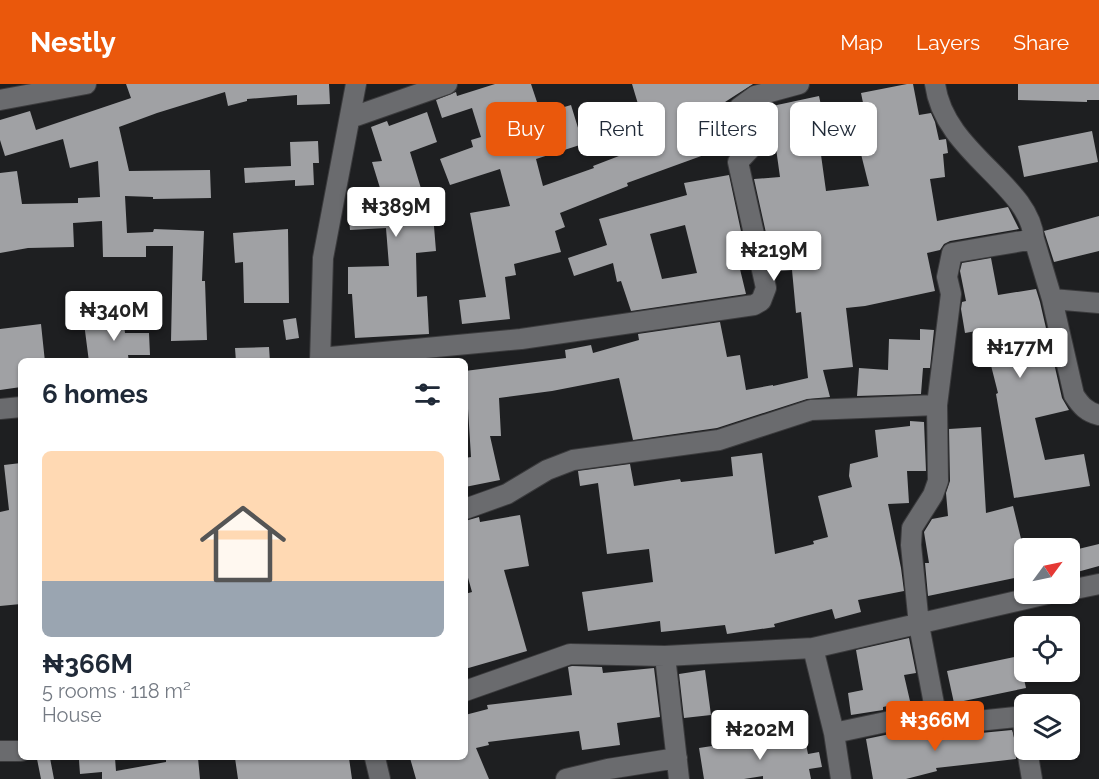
<!DOCTYPE html>
<html lang="en">
<head>
<meta charset="utf-8">
<style>
	:root { --surface:#fff; --page:#f6f6f7; --text:#1f2937; --muted:#747a83; --line:#e0e1e3; --accent:#ea580c }
	body { margin:0; font-family:Raleway,sans-serif; background:var(--page); color:var(--text); height:100vh; display:flex; flex-direction:column; font-size:22px; white-space:nowrap }
	* { box-sizing:border-box; margin:0 }
	p { font-size:20px; color:var(--muted) }
	.icon { flex:none; width:33px; height:33px; fill:none; stroke:currentColor; stroke-width:2; stroke-linecap:round; stroke-linejoin:round }
	.map { position:relative; flex:1; overflow:hidden }
	.details { position:absolute; left:18px; top:274px; width:450px; height:402px; display:flex; flex-direction:column; background:var(--surface); border-radius:9px; box-shadow:0 2px 4px #0004 }
	.details>* { flex:none }
	.top-card { position:absolute; left:486px; top:18px; width:522px; height:54px; display:flex; gap:12px }
	.needle { width:39px; rotate:57deg }
	.tools { position:absolute; left:1014px; top:454px; display:grid; gap:12px }
	.tools a { display:grid; place-items:center; width:66px; height:66px; border-radius:9px; background:var(--surface); box-shadow:0 2px 4px #0004; font-size:30px }
	.price { position:absolute; translate:-50% -51px; padding:0 14px; border-radius:6px; background:#fff; color:#222; font-size:20px; line-height:39px; filter:drop-shadow(0 2px 3px #0008) }
	.price::after { content:''; position:absolute; left:50%; top:36px; width:18px; height:14px; margin-left:-9px; background:inherit; clip-path:polygon(0 0,100% 0,50% 100%) }
	.price.active { background:var(--accent); color:#fff }
	ul { padding:0; list-style:none }
	li { display:grid; align-content:center; gap:12px; height:318px; padding:0 24px }
	li+li { border-top:2px solid var(--line) }
	li span { display:grid; place-items:center; height:186px; border-radius:9px; color:#555 }
	li>.icon { margin-inline-start:auto }
	span .icon { width:108px; height:108px; fill:#fffc; stroke-width:1 }
	li b { font-size:26px }
	h2 { display:flex; justify-content:space-between; align-items:center; height:72px; padding:0 24px; font-size:26px }
	.tag { padding:0 21px; border-radius:9px; background:var(--surface); box-shadow:0 2px 4px #0004; font-size:21px; line-height:54px }
	.tag.active { background:var(--accent); color:#fff }
	header { display:flex; align-items:center; gap:36px; box-sizing:border-box; height:84px; padding:0 30px; background:var(--accent); color:#fff }
	header strong { font-size:28px }
	nav { display:flex; gap:33px; margin-inline-start:auto; font-size:21px }
	.map>svg:first-child { display:block }
	.building { fill:#a0a1a4; fill-rule:evenodd }
	.lines { fill:none; stroke-linecap:round; stroke-linejoin:round }
	.street-casing { stroke:#3b3b3d; stroke-width:22 }
	.street { stroke:#6a6b6e; stroke-width:20 }
</style>
</head>
<body>
<header>
<strong>Nestly</strong>
<nav><a>Map</a><a>Layers</a><a>Share</a></nav>
</header>
<div class="map">
<svg width="1099" height="695" viewBox="0 0 1099 695">
	<rect width="100%" height="100%" fill="#1e1f21"/>
	<path class="building" d="M126,0H329L330,20L297,21V11L247,15V17L228,22L225,8L157,29L119,43L129,87L210,86L211,114L153,115V113L125,112L127,149L153,148L154,145L204,147L202,197H205L207,256L171,257L173,162H146V173H103L102,137L73,139L74,163L28,164L0,169V89L17,87L22,120L78,119V114L100,113L98,77L70,84L63,55L5,72L0,56V36L30,27L36,46L131,14Z
		M495,0H531L541,30L571,21L583,60L536,75L543,102L594,84L593,82L650,60L632,0H753L725,18L737,59L627,99L628,102L560,129L565,143L555,147L561,168L514,180L516,191L505,193L510,235L462,240L459,216L486,213L470,129L510,122L500,85L450,101L440,75L473,63L471,56L481,53L472,24L442,34L436,16L456,8L457,12Z
		M907,0H913L919,31L931,29L935,38L939,56L946,55L948,69L943,70L945,93L930,95L937,137L1008,123L1019,145L950,157L944,160L940,166L927,169L935,207L865,222L846,224L853,283L823,286L830,313L807,315L717,344L633,356L619,294L552,307L499,314L501,352H490L500,396L465,403V374L471,373L467,309H465V287L566,274L565,266L591,261L593,269L639,256L638,250L720,238L727,273L740,271L746,306L773,301V302L808,294L801,228L796,229L792,186L781,187L778,148L766,149L754,95L780,93L774,50L769,52L763,24L819,12L825,40L817,42L826,107L869,102L855,46L868,43L861,9Z
		M1018,0H1099V16H1087V18L1018,16Z
		M427,28L437,58L410,68L429,131L433,130L436,167L416,169L417,213L427,212L429,250L355,254L352,210H348V183L389,182L386,144L350,146L349,133L388,130L372,78L382,77L371,43L387,37L389,42Z
		M1092,47L1098,78L1024,93L1018,62Z
		M318,57L319,79H313L314,101L295,102V96L245,99L244,84L291,82L290,58Z
		M729,91L742,152H732L746,210L631,227L621,197L617,198L613,179L574,192L568,174L607,161L599,135L687,111L684,99ZM685,141L697,189L662,195L650,150Z
		M1099,132V167L1054,178L1044,147Z
		M288,145L289,219H244L243,178L235,179L233,149Z
		M991,174L998,211L1036,205L1040,218L1062,314L1069,326L1035,334L1045,376L1084,370L1090,402L1014,414L996,310L998,309L982,246L965,249L961,225L962,218L966,217L960,187L962,179Z
		M123,234L125,249H149L150,271H128L129,278H89L84,239Z
		M296,234L299,254L286,256L283,236Z
		M41,240L45,278H21V303L0,306V245Z
		M920,245L934,246L930,284H923L921,310L857,312L859,284L888,286L889,255L920,256Z
		M269,263L270,278H236L235,264Z
		M910,337L924,338L926,387H907L909,419L888,420L901,484L904,507L858,516L861,528L835,535L832,525L774,540L775,543L727,550L725,541L661,548L660,537L588,547L582,508L653,498L649,465L607,470L598,399L580,402L578,387L630,380L634,402L680,395L681,398L733,392L731,373L762,369L775,470L814,460L813,457L828,453L818,412L852,403L849,392L850,380L878,373L875,346L910,342Z
		M981,343L986,429L1013,422L1024,467V492L928,512L925,479H929L924,448L932,435L948,432L946,409L950,397L949,345Z
		M21,379V520L0,522V428L9,426L4,381Z
		M520,431L529,482L504,486L527,567L465,585V510L472,508L465,483V437L479,433L480,438Z
		M1099,460V482L1070,490V467Z
		M909,554L916,589L904,591L910,617L883,623V626L851,631L848,609L863,606L856,566Z
		M1019,572L1026,604L954,619L947,587Z
		M572,582L602,583L603,589L654,584L660,633L617,639L620,661L582,666L579,647L488,658L489,661L476,664L489,695H416L410,674H465V631L488,625L487,621L572,611L568,583Z
		M705,586L711,631L684,634L679,590Z
		M921,644L925,647L926,651L939,653L1012,646L1016,657V675L936,684L937,687L906,695H873L866,655L890,650V652Z
		M804,651L808,670L819,668L822,683L809,685L811,695H763V692L744,695H704L699,664L738,658L739,664Z
		M50,674L54,695H41L37,675Z
		M115,674L116,687L166,678V674H198L200,695H102V688L80,690L79,676Z
		M235,674H349L352,695H238Z"/>
	<g class="lines">
		<defs>
			<path id="street" d="M935,0C944,69 1030,100 1034,155L1052,215L1099,219
				M0,16L86,0
				M350,34L447,0
				M1052,215L1074,311C1081,322 1087,328 1099,331
				M320,274L521,255L754,221L761,217L766,204L738,78L751,64L740,23L755,12L799,0
				M320,278L323,174L356,0
				M0,325L21,323
				M465,425L507,410L547,386L573,376L719,356L811,326L937,321
				M1070,506L1099,500
				M813,564L834,649L841,695
				M665,572L679,695
				M465,607L570,570L665,572L813,564L1047,510
				M938,641L919,541L911,461L912,444L933,411L938,397L937,321L951,210L947,193L952,169L1034,155
				M834,649L919,631L926,633L938,641L1016,633L1023,637L1024,649
				M1027,666L1032,695
				M0,667H21
				M375,674L380,695
				M566,695L608,685L677,674"/>
		</defs>
		<use href="#street" class="street-casing"/>
		<use href="#street" class="street"/>
	</g>
</svg>
<div class="tools">
<a><svg class="needle" viewBox="-14 -14 28 28"><path d="M0-13l5 13h-10z" fill="#e53935"/><path d="M0 13l5-13h-10z" fill="#747a83"/></svg></a>
<a><svg class="icon" aria-label="locate" viewBox="0 0 24 24"><circle cx="12" cy="12" r="6"/><path d="M12 2v4M12 18v4M2 12h4M18 12h4"/></svg></a>
<a><svg class="icon" aria-label="layers" viewBox="0 0 24 24"><path d="M12 4l9 5-9 5-9-5zM3 14l9 5 9-5"/></svg></a>
</div>
<b class="price" style="left:396px;top:154px">₦389M</b>
<b class="price" style="left:774px;top:198px">₦219M</b>
<b class="price" style="left:114px;top:258px">₦340M</b>
<b class="price" style="left:1020px;top:295px">₦177M</b>
<b class="price active" style="left:935px;top:668px">₦366M</b>
<b class="price" style="left:760px;top:677px">₦202M</b>
<div class="top-card">
<a class="tag active">Buy</a>
<a class="tag">Rent</a>
<a class="tag">Filters</a>
<a class="tag">New</a>
</div>
<section class="details">
<h2>6 homes<svg class="icon" aria-label="filters" viewBox="0 0 24 24"><path d="M4 7h16M4 17h16"/><circle cx="9" cy="7" r="2"/><circle cx="15" cy="17" r="2"/></svg></h2>
<ul>
<li><span style="background:linear-gradient(#ffd9b3 70%,#9aa5b1 0)"><svg class="icon" aria-label="home" viewBox="0 0 24 24"><path d="M3 11l9-7 9 7M6 9v11h12V9"/></svg></span><div><b>₦366M</b><p>5 rooms · 118 m²</p><p>House</p></div></li>
</ul>
</section>
</div>
</body>
</html>
